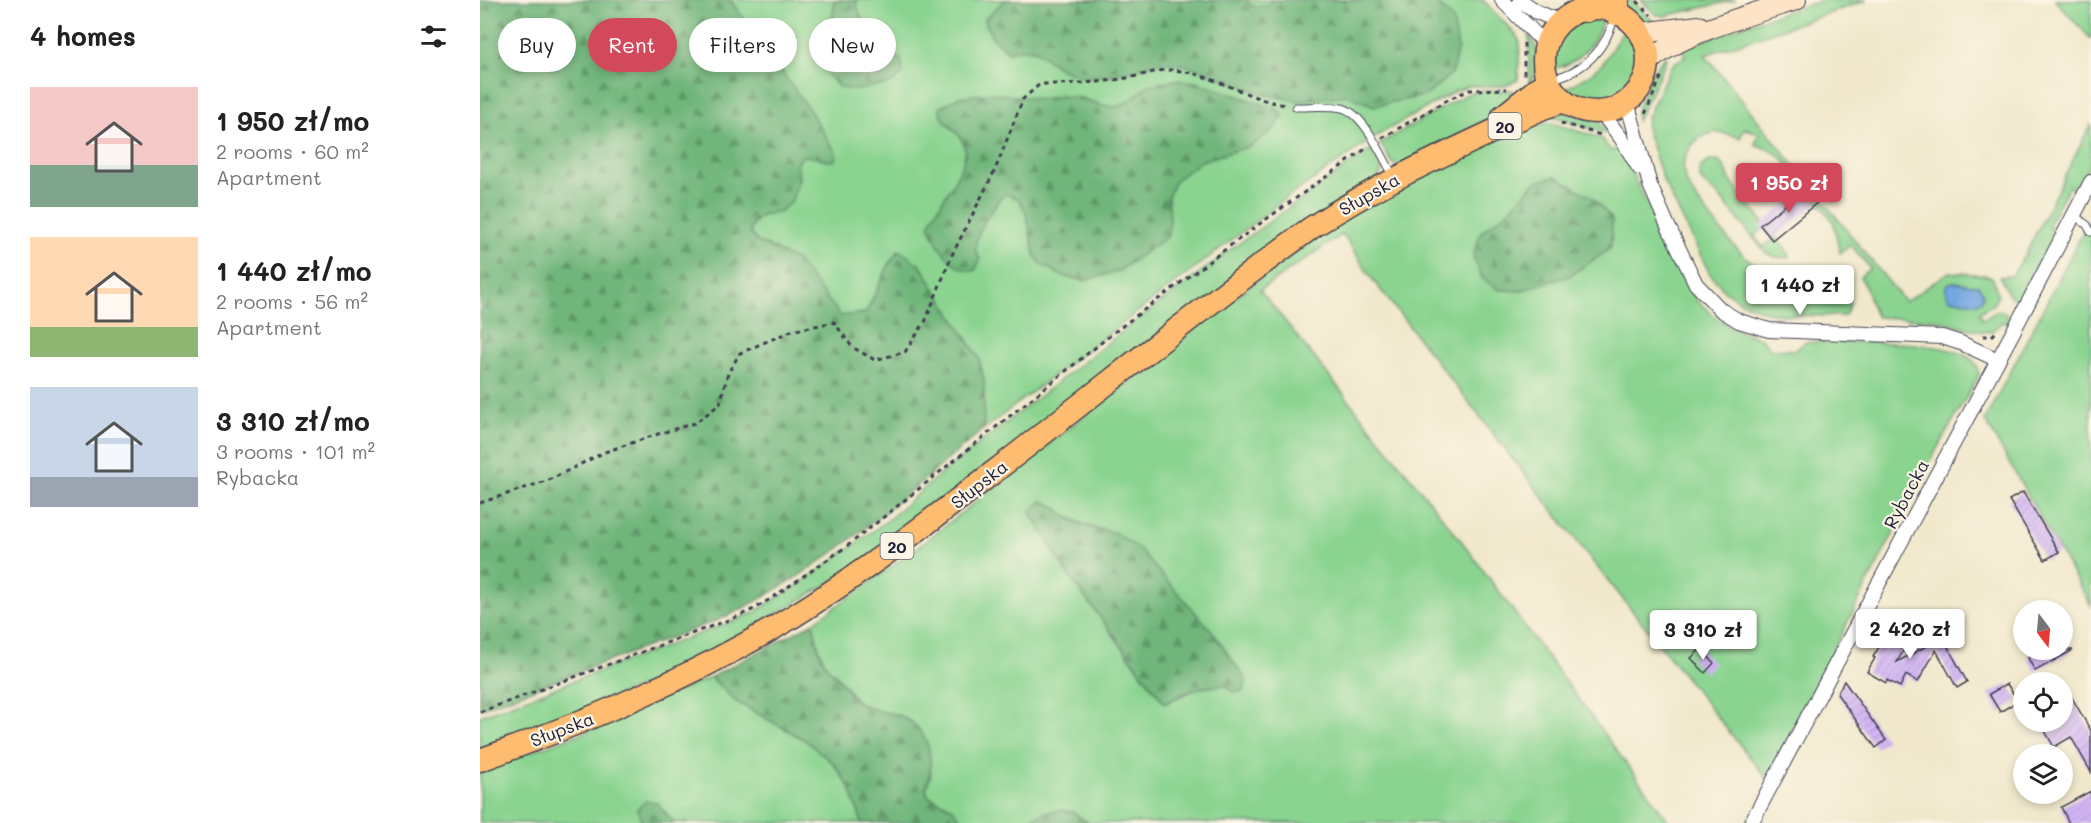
<!DOCTYPE html>
<html lang="en">
<head>
<meta charset="utf-8">
<style>
	:root { --surface:#fff; --page:#f6f6f6; --text:#222; --muted:#767676; --accent:#d1495b }
	body { margin:0; font-family:Mali,sans-serif; background:var(--page); color:var(--text); height:100vh; display:flex; flex-direction:column; font-size:22px; white-space:nowrap }
	* { box-sizing:border-box; margin:0 }
	p { font-size:20px; color:var(--muted) }
	.icon { flex:none; width:33px; height:33px; fill:none; stroke:currentColor; stroke-width:2; stroke-linecap:round; stroke-linejoin:round }
	.map { position:relative; flex:1; overflow:hidden }
	.sheet { display:flex; flex-direction:column; background:var(--surface); width:480px }
	.sheet>* { flex:none }
	.hud { position:absolute; left:18px; top:18px; width:570px; height:54px; display:flex; gap:12px }
	.needle { width:39px; rotate:164deg }
	.buttons { position:absolute; left:1533px; top:600px; display:grid; gap:12px }
	.buttons a { display:grid; place-items:center; width:60px; height:60px; border-radius:50%; background:var(--surface); box-shadow:0 3px 9px #0003; font-size:30px }
	.price { position:absolute; translate:-50% -51px; padding:0 14px; border-radius:6px; background:#fff; color:#222; font-size:20px; line-height:39px; filter:drop-shadow(0 2px 3px #0008) }
	.price::after { content:''; position:absolute; left:50%; top:36px; width:18px; height:14px; margin-left:-9px; background:inherit; clip-path:polygon(0 0,100% 0,50% 100%) }
	.price.active { background:var(--accent); color:#fff }
	ul { padding:0; list-style:none }
	li { display:flex; align-items:center; gap:18px; height:150px; padding:0 30px }
	li span { display:grid; place-items:center; flex:none; width:168px; height:120px; border-radius:0px; color:#555 }
	li>.icon { margin-inline-start:auto }
	span .icon { width:72px; height:72px; fill:#fffc; stroke-width:1 }
	li b { font-size:26px }
	h2 { display:flex; justify-content:space-between; align-items:center; height:72px; padding:0 30px; font-size:26px }
	.tag { padding:0 21px; border-radius:27px; background:var(--surface); box-shadow:0 3px 9px #0003; font-size:21px; line-height:54px }
	.tag.active { background:var(--accent); color:#fff }
	main { display:flex; flex:1; min-height:0 }
	.map>svg:first-child { display:block }
	.green { fill:#8ad490; stroke:#567b66; stroke-width:1.5; fill-rule:evenodd }
	.forest { fill:url(#forest-firs); stroke:#486c5a; stroke-width:1.5 }
	.water { fill:#74a7e0; stroke:#4b648e; stroke-width:1.5 }
	.building { fill:url(#building-hatch) }
	.lines { fill:none; stroke-linecap:round; stroke-linejoin:round }
	.service-casing { stroke:#414051; stroke-width:9 }
	.minor-casing { stroke:#414051; stroke-width:16 }
	.secondary-casing { stroke:#414051; stroke-width:22 }
	.primary-casing { stroke:#414051; stroke-width:25 }
	.motorway-casing { stroke:#414051; stroke-width:28 }
	.path { stroke:#414051; stroke-width:3; stroke-dasharray:4.5 4.5; stroke-linecap:butt }
	.service { stroke:#fff; stroke-width:7 }
	.minor { stroke:#fff; stroke-width:14 }
	.secondary { stroke:#fee4c6; stroke-width:20 }
	.primary { stroke:#fdbc70; stroke-width:22 }
	.motorway { stroke:#fdbc70; stroke-width:26 }
	.labels { text-anchor:middle; dominant-baseline:central; stroke-width:4.5; stroke-linejoin:round; paint-order:stroke }
	.shield { fill:#fcf5e5; stroke:#63616e; stroke-width:1.5 }
	.shield-label { font-size:16px; font-weight:bold; fill:#22223b }
	.street-label { font-size:18px; fill:#22223b; stroke:#fcf5e5 }
</style>
</head>
<body>
<main>
<section class="sheet">
<h2>4 homes<svg class="icon" aria-label="filters" viewBox="0 0 24 24"><path d="M4 7h16M4 17h16"/><circle cx="9" cy="7" r="2"/><circle cx="15" cy="17" r="2"/></svg></h2>
<ul>
<li><span style="background:linear-gradient(#f6c9c9 65%,#7fa58c 0)"><svg class="icon" aria-label="home" viewBox="0 0 24 24"><path d="M3 11l9-7 9 7M6 9v11h12V9"/></svg></span><div><b>1 950 zł/mo</b><p>2 rooms · 60 m²</p><p>Apartment</p></div></li>
<li><span style="background:linear-gradient(#ffd9b3 75%,#8fb573 0)"><svg class="icon" aria-label="home" viewBox="0 0 24 24"><path d="M3 11l9-7 9 7M6 9v11h12V9"/></svg></span><div><b>1 440 zł/mo</b><p>2 rooms · 56 m²</p><p>Apartment</p></div></li>
<li><span style="background:linear-gradient(#c9d6e8 75%,#9aa5b1 0)"><svg class="icon" aria-label="home" viewBox="0 0 24 24"><path d="M3 11l9-7 9 7M6 9v11h12V9"/></svg></span><div><b>3 310 zł/mo</b><p>3 rooms · 101 m²</p><p>Rybacka</p></div></li>
</ul>
</section>
<div class="map">
<svg width="1611" height="823" viewBox="0 0 1611 823">
	<defs>
		<pattern id="forest-firs" width="22" height="20" patternUnits="userSpaceOnUse" patternTransform="scale(1.5)"><rect width="22" height="20" fill="#6fb67a"/><path d="M5 1l3.5 6h-7zM16 11l3.5 6h-7z" fill="#5b9465"/></pattern>
		<pattern id="building-hatch" width="6" height="6" patternUnits="userSpaceOnUse" patternTransform="scale(1.5)"><rect width="6" height="6" fill="#d3b5f5"/><path d="M-1 1l2-2M0 6l6-6M5 7l2-2" fill="none" stroke="#b59bd3"/></pattern>
	</defs>
	<rect width="100%" height="100%" fill="#fcf5e5"/>
	<filter id="ink" filterUnits="userSpaceOnUse"><feTurbulence type="fractalNoise" baseFrequency=".0167" numOctaves="2"/><feDisplacementMap in="SourceGraphic" scale="12" xChannelSelector="R" yChannelSelector="G"/><feConvolveMatrix kernelMatrix="1 2 1 2 8 2 1 2 1" color-interpolation-filters="sRGB"/></filter>
	<filter id="wash" filterUnits="userSpaceOnUse"><feTurbulence type="fractalNoise" baseFrequency=".008" numOctaves="4" result="noise"/><feDisplacementMap in="SourceGraphic" scale="24" xChannelSelector="R" yChannelSelector="G"/><feGaussianBlur stdDeviation="1.35" result="paint"/><feColorMatrix in="noise" values="0 0 0 0 0 0 0 0 0 0 0 0 0 0 0 0 0 1.4 0 .05"/><feComposite in="paint" operator="in"/></filter>
	<g filter="url(#wash)">
		<rect width="100%" height="100%" fill="#f1e8cc"/>
		<path class="green" d="M250,0H1003L1037,36L1040,43L1038,80L1025,86H989L974,92L898,135L805,199L504,429V381L499,358L440,265L419,251L411,261L386,313L361,316L352,308L333,280L295,249L278,242L270,233C276,214 283,215 301,211L319,180L317,165L322,156L333,155L346,161L328,108Z
			M1142,0H1151L1174,22L1161,24C1152,18 1146,11 1142,0Z
			M1161,0H1256L1184,16L1175,14Z
			M1344,0H1388L1225,55L1425,302L1469,272L1503,275L1513,278L1518,296L1513,304L1499,313L1503,320L1518,310L1525,313L1530,321L1528,324L1522,322L1512,331L1503,332L1457,320L1397,317C1389,306 1390,291 1380,277L1390,268L1371,245L1360,253L1353,221L1302,158L1292,151L1275,144L1279,134L1265,128L1260,138C1251,135 1243,132 1233,133C1211,137 1199,159 1205,179C1209,193 1259,255 1272,262C1287,270 1305,269 1322,269C1332,281 1340,273 1352,278C1369,283 1375,303 1364,316L1302,315L1283,311L1261,302L1245,291L1230,274L1184,182L1166,128L1167,118L1190,68L1194,63L1205,57L1202,49L1264,25Z
			M1575,0H1611V39Z
			M1109,20L1122,21C1118,42 1096,66 1074,68C1072,42 1086,27 1109,20Z
			M1143,31C1179,59 1141,114 1099,99C1093,97 1088,93 1086,88L1108,76L1123,63Z
			M1049,34C1060,50 1060,69 1049,84Z
			M1186,56L1185,63L1157,121C1155,105 1162,98 1168,85C1174,71 1175,67 1186,56Z
			M1032,90L1036,98L999,126L919,166L913,164L900,143L987,94L1000,91Z
			M1084,111L1116,121L1130,132H1121L1072,116Z
			M1051,121L1056,127L1068,122L1121,138L1131,151L1139,147L1168,205L1192,261L1215,299L1235,317L1257,330L1282,339L1291,349L1316,350L1325,342C1364,343 1457,338 1488,357C1495,361 1499,367 1499,375L1453,456L1287,779L1114,563L890,276L863,234L780,290L983,543L1190,823H607L606,820H547L546,823H483L473,808L448,796L446,789L451,774L447,743L440,732L432,722L418,715L402,712L380,704L356,675L346,666L339,649L333,623L429,554L774,283L858,221ZM1075,176L1090,185L1131,248L1089,276L1001,232ZM575,507C596,524 610,527 635,533L745,685L720,688L684,703L587,573L551,511Z
			M1611,124V162L1595,192L1589,186L1569,223L1574,235L1539,300C1528,299 1525,287 1520,277L1532,276L1545,255Z
			M891,149L902,170L899,177L372,570L196,672L0,752V716L253,621L273,613L321,583L408,520L458,476L639,334L747,252Z
			M1230,161H1238L1244,166L1250,180L1283,222L1281,223L1284,228L1274,236L1283,247L1296,237L1310,255L1309,258L1295,257L1286,253L1237,194C1224,185 1207,171 1230,161Z
			M1611,217V606L1505,420Z
			M231,677L255,701L325,740L354,764L370,788L382,823H194L176,802L160,818L163,823H0V770L108,731Z"/>
		<path class="forest" d="M0,0H250L328,108L357,154L354,161C342,161 334,155 322,156L317,165L319,180L311,202L301,211L281,216L273,222L270,233L278,242L316,260L361,316L386,313L411,261L419,250L440,265L499,358L504,381V429C421,499 337,577 236,621L0,709Z
			M354,0H378L376,3C388,36 388,44 421,60L423,74L410,84L376,90L359,87L347,74L342,61L354,8Z
			M525,0H766L773,6L787,5L791,0H954L973,19L978,48L972,73L947,95L894,106L867,95L818,101L783,94L709,66L681,62L635,75L601,77L580,68L555,50L540,49L529,52C515,43 509,35 505,19Z
			M694,80L716,82L797,109L803,116L793,130L771,146L721,161L695,181L688,197L690,219L688,236L639,271L604,281L582,276L561,264L555,256L546,213L539,199L525,194C515,204 493,235 496,250C496,253 499,256 500,259L495,271C471,272 457,244 449,226C456,204 491,167 484,146C479,128 462,127 459,108L479,97L511,93L562,99L580,96L601,98L621,105L638,107L650,100L669,85Z
			M1075,176L1112,197L1132,219L1131,248L1089,276L1039,291L1019,290L1002,278L993,256L1001,232L1025,214L1056,182Z
			M563,501L575,507L590,519L606,526L635,533L658,548L732,631L766,680L764,691L753,692L744,685L720,688L702,694L685,704L587,573L550,511Z
			M333,623C336,637 338,655 347,666C352,673 358,677 362,683C367,690 373,700 380,704C392,712 407,711 420,716C450,728 456,761 446,789L448,796L473,808L483,823H382L370,788L354,764L325,740L255,701L231,677Z
			M166,801L176,802L194,823H163L157,809Z
			M581,810L593,812L607,823H546L547,820L566,812Z"/>
		<path class="water" d="M1475,282L1499,286L1503,294L1502,300L1497,303L1469,299L1465,289L1469,283Z"/>
		<g id="blocks">
			<path class="building" d="M1326,188L1338,202L1292,240L1280,225Z
				M1543,492L1579,552L1565,560L1529,500Z
				M1412,625L1432,636L1417,662L1463,637V638L1487,682L1477,688L1456,650L1438,682L1426,675L1420,687L1407,680L1406,683L1387,672L1395,658L1393,657Z
				M1221,649L1234,663L1225,673L1211,658Z
				M1548,650H1593L1555,671L1548,658L1551,656Z
				M1364,681L1406,740L1396,748L1357,694Z
				M1527,684L1538,701L1520,712L1509,694Z
				M1591,696L1611,731V772L1591,737L1574,747L1560,722H1582V701Z
				M1611,791V823H1589L1581,807Z"/>
		</g>
	</g>
	<g filter="url(#ink)">
		<use href="#blocks" fill-opacity="0" stroke="#414051" stroke-width="1.5"/>
		<g class="lines">
			<defs>
				<path id="service" d="M1071,79C1105,72 1127,48 1135,15
					M816,107C831,107 847,105 862,108C884,113 903,158 914,177
					M1594,215L1607,225L1611,232"/>
				<path id="minor" d="M1022,0L1066,45
					M1040,0L1057,12L1081,22
					M1147,102L1170,185L1187,224L1216,284L1241,310L1259,321L1289,330L1462,337L1481,343L1518,360
					M1121,112L1141,138L1159,168
					M1271,823L1534,330L1611,182"/>
				<path id="secondary" d="M1160,33L1219,26
					M1168,62C1201,33 1273,14 1316,0"/>
				<path id="primary" d="M1064 60a52 52 0 1 1 104 0a52 52 0 1 1-104 0Z
					M1023,116L1068,80
					M0,760C108,721 214,677 312,617C383,573 449,522 515,471C620,390 723,306 831,228C906,179 982,146 1063,108L1084,101"/>
				<path id="motorway" d="M1136,0V12
					M1106,9L1110,0"/>
			</defs>
			<use href="#service" class="service-casing"/>
			<use href="#minor" class="minor-casing"/>
			<use href="#secondary" class="secondary-casing"/>
			<use href="#primary" class="primary-casing"/>
			<use href="#motorway" class="motorway-casing"/>
			<path class="path" d="M1157,1L1171,15
				M1044,43V75
				M1165,114L1183,73
				M1081,123L1121,135
				M902,138L969,99L989,90L1027,89
				M1503,336H1512L1516,332
				M0,503L69,480L125,452L178,434L215,423L240,404L248,373L260,353L311,331L354,322L372,347L395,360L425,352L445,322L472,255L515,170L543,99L560,84C591,84 621,83 652,77C664,75 679,69 692,70C733,73 766,99 806,105
				M0,712L251,619L272,610L292,598L370,544L637,330L778,225L887,148"/>
			<use href="#service" class="service"/>
			<use href="#minor" class="minor"/>
			<use href="#secondary" class="secondary"/>
			<use href="#primary" class="primary"/>
			<use href="#motorway" class="motorway"/>
		</g>
	</g>
	<g class="labels">
		<g class="shield">
			<rect x="1008.5" y="113" width="33" height="26" rx="4.5"/>
			<rect x="400.5" y="533" width="33" height="26" rx="4.5"/>
		</g>
		<g class="shield-label">
			<text x="1025" y="126">20</text>
			<text x="417" y="546">20</text>
		</g>
		<g class="street-label">
			<text transform="translate(889 194) rotate(-30)">Słupska</text>
			<text transform="translate(499 484) rotate(-38)">Słupska</text>
			<text transform="translate(1426 494) rotate(-62)">Rybacka</text>
			<text transform="translate(82 729) rotate(-21)">Słupska</text>
		</g>
	</g>
</svg>
<div class="buttons">
<a><svg class="needle" viewBox="-14 -14 28 28"><path d="M0-13l5 13h-10z" fill="#e53935"/><path d="M0 13l5-13h-10z" fill="#767676"/></svg></a>
<a><svg class="icon" aria-label="locate" viewBox="0 0 24 24"><circle cx="12" cy="12" r="6"/><path d="M12 2v4M12 18v4M2 12h4M18 12h4"/></svg></a>
<a><svg class="icon" aria-label="layers" viewBox="0 0 24 24"><path d="M12 4l9 5-9 5-9-5zM3 14l9 5 9-5"/></svg></a>
</div>
<b class="price active" style="left:1309px;top:214px">1 950 zł</b>
<b class="price" style="left:1320px;top:316px">1 440 zł</b>
<b class="price" style="left:1430px;top:660px">2 420 zł</b>
<b class="price" style="left:1223px;top:661px">3 310 zł</b>
<div class="hud">
<a class="tag">Buy</a>
<a class="tag active">Rent</a>
<a class="tag">Filters</a>
<a class="tag">New</a>
</div>
</div>
</main>
</body>
</html>
